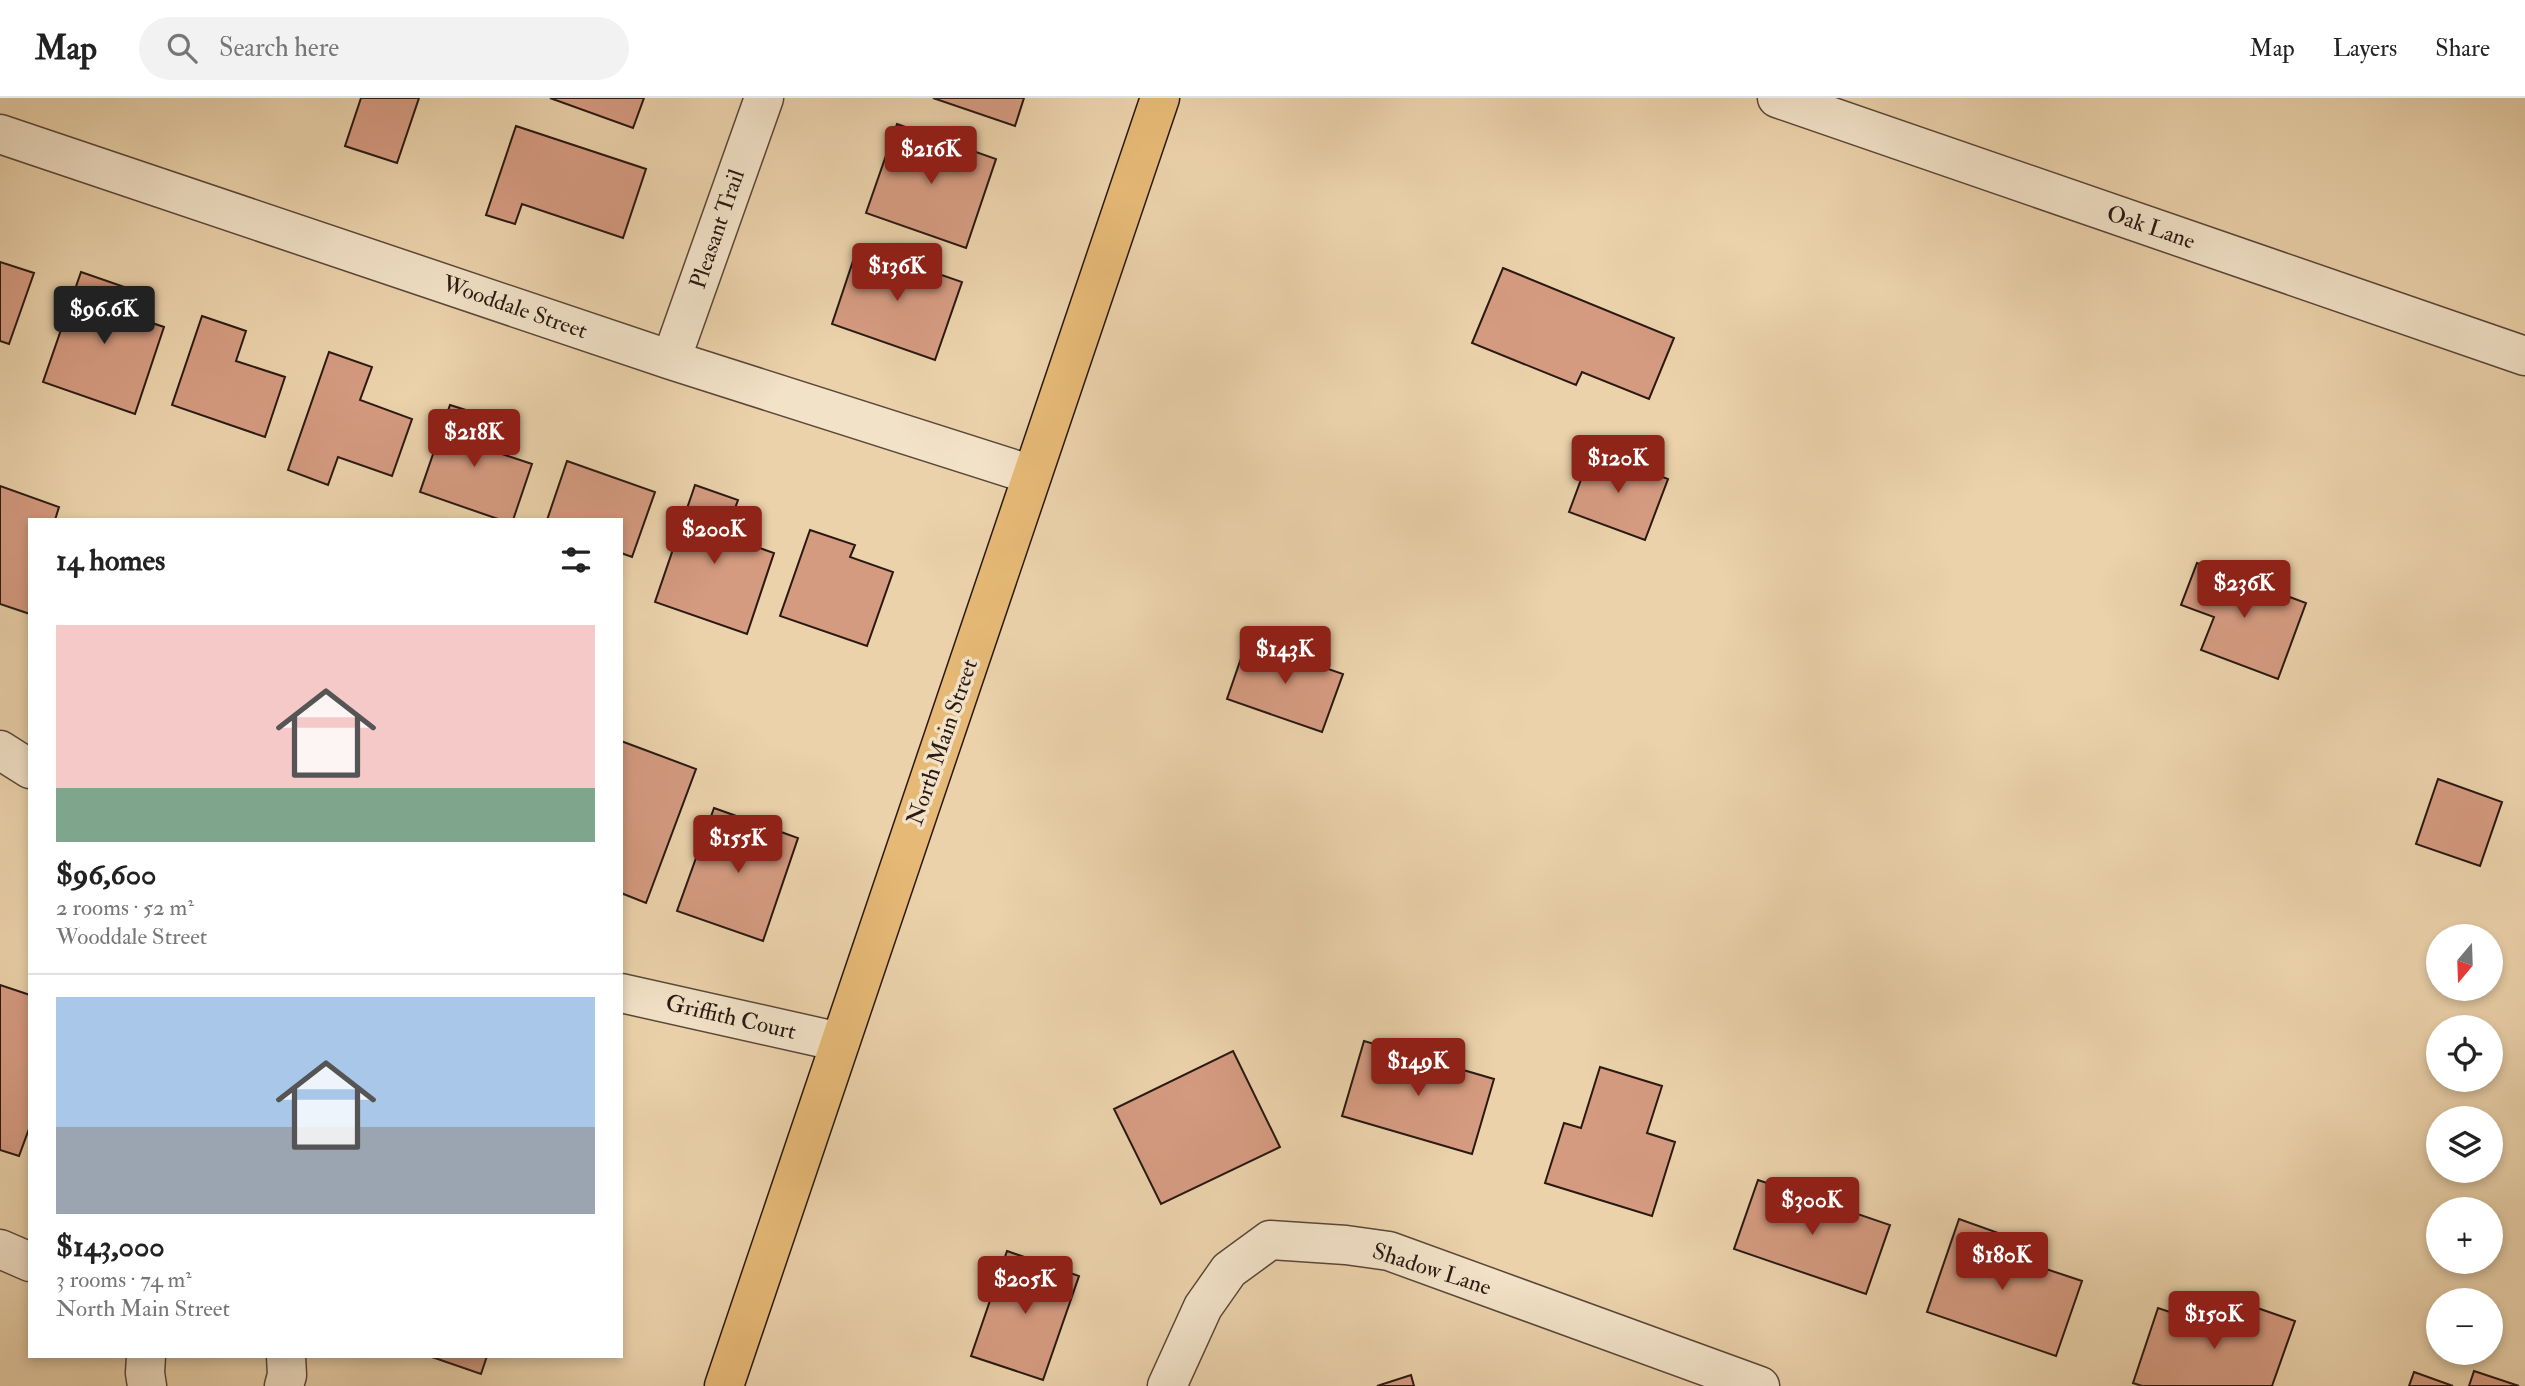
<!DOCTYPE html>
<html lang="en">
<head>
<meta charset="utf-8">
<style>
	:root { --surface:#fff; --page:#f2f2f2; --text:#222; --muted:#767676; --line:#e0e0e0; --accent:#8f2418 }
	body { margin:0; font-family:"IM FELL Double Pica",serif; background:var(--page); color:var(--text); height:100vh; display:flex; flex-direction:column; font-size:26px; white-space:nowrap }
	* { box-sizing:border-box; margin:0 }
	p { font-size:23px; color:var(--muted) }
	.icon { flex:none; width:38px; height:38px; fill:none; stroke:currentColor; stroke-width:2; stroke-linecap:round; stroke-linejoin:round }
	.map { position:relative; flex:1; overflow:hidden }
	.drawer { position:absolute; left:28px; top:420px; width:595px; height:840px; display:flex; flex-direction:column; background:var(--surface); border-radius:0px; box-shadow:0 4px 10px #0003 }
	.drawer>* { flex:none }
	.needle { width:46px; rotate:199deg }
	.controls { position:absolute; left:2426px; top:826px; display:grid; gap:14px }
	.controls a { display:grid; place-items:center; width:77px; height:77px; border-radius:50%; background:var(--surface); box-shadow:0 4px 10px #0003; font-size:35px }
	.price { position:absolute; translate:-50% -60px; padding:0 16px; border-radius:7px; background:var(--accent); color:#fff; font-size:23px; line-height:46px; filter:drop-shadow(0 2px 4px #0008) }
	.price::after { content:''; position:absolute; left:50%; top:42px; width:21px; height:16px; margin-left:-10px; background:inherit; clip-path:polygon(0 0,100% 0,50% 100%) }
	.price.active { background:#222; color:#fff }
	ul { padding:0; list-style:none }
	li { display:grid; align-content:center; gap:14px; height:371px; padding:0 28px }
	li+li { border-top:2px solid var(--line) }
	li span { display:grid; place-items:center; height:217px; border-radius:0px; color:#555 }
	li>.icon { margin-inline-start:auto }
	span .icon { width:126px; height:126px; fill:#fffc; stroke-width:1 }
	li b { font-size:30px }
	h2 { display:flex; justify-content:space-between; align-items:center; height:84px; padding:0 28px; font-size:30px }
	header { display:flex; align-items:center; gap:42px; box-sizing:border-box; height:98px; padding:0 35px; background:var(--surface); border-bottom:2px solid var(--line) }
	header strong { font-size:33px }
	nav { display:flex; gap:38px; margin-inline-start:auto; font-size:24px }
	.search { width:490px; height:63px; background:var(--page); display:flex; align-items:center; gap:18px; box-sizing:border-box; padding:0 24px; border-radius:38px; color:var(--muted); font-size:26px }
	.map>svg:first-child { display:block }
	.building { fill:#d59b81; stroke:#291912; stroke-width:2 }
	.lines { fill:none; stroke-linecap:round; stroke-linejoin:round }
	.minor-casing { stroke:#5a4738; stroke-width:41 }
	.major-casing { stroke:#291912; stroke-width:41 }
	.minor { stroke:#f2e2c8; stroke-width:38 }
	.major { stroke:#e6b976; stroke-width:38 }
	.labels { text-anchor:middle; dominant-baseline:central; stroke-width:7; stroke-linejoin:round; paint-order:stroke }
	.street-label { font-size:23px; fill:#291912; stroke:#f2e2c8 }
</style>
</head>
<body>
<header>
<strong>Map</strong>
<div class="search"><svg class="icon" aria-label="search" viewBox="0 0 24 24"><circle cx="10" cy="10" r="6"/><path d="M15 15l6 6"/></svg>Search here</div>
<nav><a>Map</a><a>Layers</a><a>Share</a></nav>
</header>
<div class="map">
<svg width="2525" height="1288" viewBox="0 0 2525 1288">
	<rect width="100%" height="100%" fill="#ebd2ab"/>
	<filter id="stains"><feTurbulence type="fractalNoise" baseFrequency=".00286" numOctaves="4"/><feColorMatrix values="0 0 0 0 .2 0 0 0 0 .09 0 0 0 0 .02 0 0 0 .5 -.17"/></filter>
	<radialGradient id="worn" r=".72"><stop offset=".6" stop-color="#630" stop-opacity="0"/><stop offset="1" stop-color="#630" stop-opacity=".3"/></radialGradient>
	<path class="building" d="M361,0H419L397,65L345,48Z
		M550,0H644L633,30Z
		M933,0H1024L1015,28Z
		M897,26L996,61L966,150L866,115Z
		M516,28L646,71L623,140L522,106L515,126L486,117Z
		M858,148L962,184L935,262L832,226Z
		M0,164L34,175L9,246L0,243Z
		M1503,170L1674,240L1649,301L1582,274L1576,287L1472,245Z
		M81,174L139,194L131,218L164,229L135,316L43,284Z
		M202,218L246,233L236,263L285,279L265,339L172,307Z
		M329,254L372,269L360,302L412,321L392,378L338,359L328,387L288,372Z
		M450,307L491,320L481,349L532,366L513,422H501L420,394Z
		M1592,352L1668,381L1645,442L1569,414Z
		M567,363L655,394L632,459L621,455V422H547Z
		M695,387L738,402L725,438L774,455L747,536L655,504Z
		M0,388L59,409L55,422H30V516L0,506Z
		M810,432L855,447L850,459L893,474L867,548L780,518Z
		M2197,465L2306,505L2278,581L2201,552L2214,519L2181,507Z
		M1247,543L1343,576L1322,634L1227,601Z
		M621,643L696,671L646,805L621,795Z
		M2438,681L2502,704L2480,768L2416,746Z
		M714,710L798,740L763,843L677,813Z
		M0,887L30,897V1028L19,1058L0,1052Z
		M1364,943L1494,981L1472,1056L1342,1018Z
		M1233,953L1280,1049L1161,1106L1114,1011Z
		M1600,969L1662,988L1647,1035L1675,1044L1652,1118L1545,1085L1564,1025L1581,1030Z
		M1758,1082L1890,1127L1866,1196L1734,1151Z
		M1959,1121L2004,1137L1998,1155L2082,1183L2056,1258L1927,1214Z
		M1007,1153L1079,1178L1043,1282L971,1258Z
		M2243,1205L2295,1223L2272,1288H2142L2133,1285L2158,1210L2233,1235Z
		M429,1258H487L481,1276Z
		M2474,1273L2519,1288H2469Z
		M2414,1274L2453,1288H2409Z
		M1411,1277L1414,1288H1377Z"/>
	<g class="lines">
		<defs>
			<path id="minor" d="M1777,0L2525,258
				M0,36L671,262L1032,377
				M671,262L764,0
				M0,652L30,671
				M621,895L840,944
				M0,1151L30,1164
				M146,1258L145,1275L147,1288
				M284,1288L287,1277L286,1258
				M1167,1288L1203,1209L1229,1172L1270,1142L1346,1147L1389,1153L1760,1288"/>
			<path id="major" d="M724,1288L1160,0"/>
		</defs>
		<use href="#minor" class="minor-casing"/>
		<use href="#major" class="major-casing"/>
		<use href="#minor" class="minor"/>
		<use href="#major" class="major"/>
	</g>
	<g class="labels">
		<g class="street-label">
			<text transform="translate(2151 129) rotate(19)">Oak Lane</text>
			<text transform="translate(717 131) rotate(-71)">Pleasant Trail</text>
			<text transform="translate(515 209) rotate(19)">Wooddale Street</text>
			<text transform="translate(942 644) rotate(-71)">North Main Street</text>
			<text transform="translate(731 919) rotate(13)">Griffith Court</text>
			<text transform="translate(1432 1171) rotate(18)">Shadow Lane</text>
		</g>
	</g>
	<rect width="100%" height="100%" filter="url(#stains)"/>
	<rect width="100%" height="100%" fill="url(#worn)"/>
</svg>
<div class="controls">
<a><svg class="needle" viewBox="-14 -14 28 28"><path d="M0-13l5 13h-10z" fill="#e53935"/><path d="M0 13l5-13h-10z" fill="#767676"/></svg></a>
<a><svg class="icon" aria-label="locate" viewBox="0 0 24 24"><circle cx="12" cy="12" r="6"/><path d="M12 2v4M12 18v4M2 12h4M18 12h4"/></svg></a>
<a><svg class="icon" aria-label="layers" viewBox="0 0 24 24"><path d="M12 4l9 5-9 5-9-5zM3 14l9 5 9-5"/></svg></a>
<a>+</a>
<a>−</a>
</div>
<b class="price" style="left:931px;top:88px">$216K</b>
<b class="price" style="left:897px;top:205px">$136K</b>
<b class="price active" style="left:104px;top:248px">$96.6K</b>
<b class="price" style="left:474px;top:371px">$218K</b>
<b class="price" style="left:1618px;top:397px">$120K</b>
<b class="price" style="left:714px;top:468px">$200K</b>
<b class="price" style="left:2244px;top:522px">$236K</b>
<b class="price" style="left:1285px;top:588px">$143K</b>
<b class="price" style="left:738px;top:777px">$155K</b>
<b class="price" style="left:1418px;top:1000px">$149K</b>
<b class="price" style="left:1812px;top:1139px">$300K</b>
<b class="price" style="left:2002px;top:1194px">$180K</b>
<b class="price" style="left:1025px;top:1218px">$205K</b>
<b class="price" style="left:2214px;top:1253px">$150K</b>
<section class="drawer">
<h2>14 homes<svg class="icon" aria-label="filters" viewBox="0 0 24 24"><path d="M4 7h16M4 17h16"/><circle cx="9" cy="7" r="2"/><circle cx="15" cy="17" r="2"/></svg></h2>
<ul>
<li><span style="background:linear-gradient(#f6c9c9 75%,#7fa58c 0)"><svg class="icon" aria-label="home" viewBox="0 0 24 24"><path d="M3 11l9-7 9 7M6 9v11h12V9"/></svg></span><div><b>$96,600</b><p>2 rooms · 52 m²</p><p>Wooddale Street</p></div></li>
<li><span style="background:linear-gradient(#a9c7e8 60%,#9aa5b1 0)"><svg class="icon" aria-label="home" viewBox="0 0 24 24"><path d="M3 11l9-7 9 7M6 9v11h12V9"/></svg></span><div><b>$143,000</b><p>3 rooms · 74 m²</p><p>North Main Street</p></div></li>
</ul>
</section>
</div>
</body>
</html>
